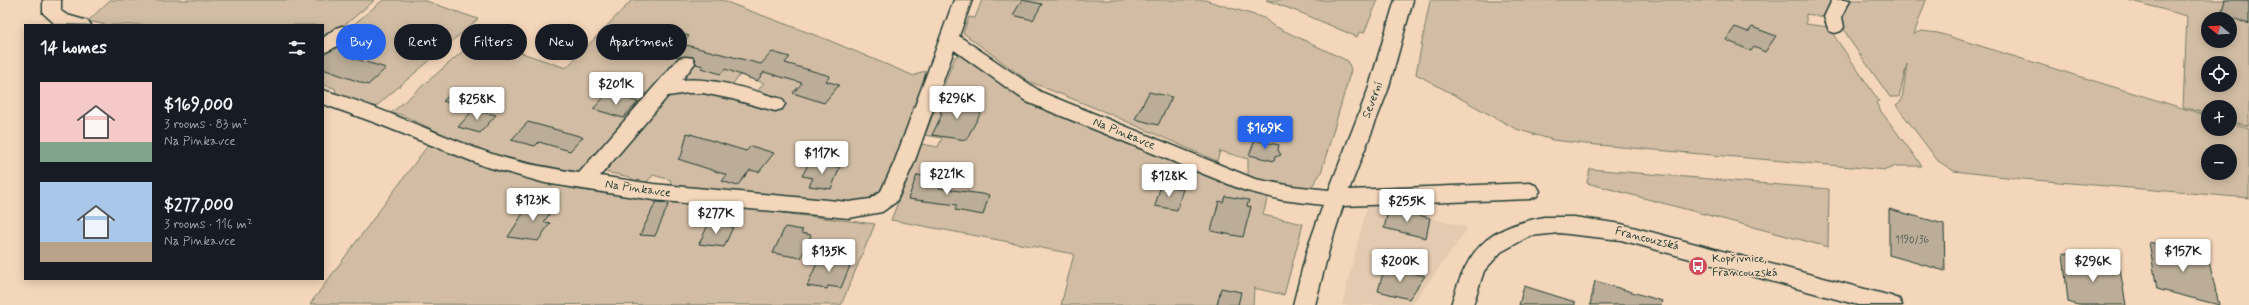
<!DOCTYPE html>
<html lang="en">
<head>
<meta charset="utf-8">
<style>
	:root { --surface:#171b24; --page:#242831; --text:#f1f3f6; --muted:#9ea1a6; --accent:#2563eb }
	body { margin:0; font-family:Mynerve,sans-serif; background:var(--page); color:var(--text); height:100vh; display:flex; flex-direction:column; font-size:15px; white-space:nowrap }
	* { box-sizing:border-box; margin:0 }
	p { font-size:13px; color:var(--muted) }
	.icon { flex:none; width:22px; height:22px; fill:none; stroke:currentColor; stroke-width:2; stroke-linecap:round; stroke-linejoin:round }
	.map { position:relative; flex:1; overflow:hidden }
	.details { position:absolute; left:24px; top:24px; width:300px; height:256px; display:flex; flex-direction:column; background:var(--surface); border-radius:0px; box-shadow:0 2px 10px #0003 }
	.details>* { flex:none }
	.guide { position:absolute; left:336px; top:24px; width:380px; height:36px; display:flex; gap:8px }
	.needle { width:26px; rotate:288deg }
	.buttons { position:absolute; left:2201px; top:12px; display:grid; gap:8px }
	.buttons a { display:grid; place-items:center; width:36px; height:36px; border-radius:50%; background:var(--surface); box-shadow:0 2px 10px #0003; font-size:20px }
	.price { position:absolute; translate:-50% -34px; padding:0 9px; border-radius:4px; background:#fff; color:#222; font-size:13px; line-height:26px; filter:drop-shadow(0 1px 2px #0008) }
	.price::after { content:''; position:absolute; left:50%; top:24px; width:12px; height:9px; margin-left:-6px; background:inherit; clip-path:polygon(0 0,100% 0,50% 100%) }
	.price.selected { background:var(--accent); color:#fff }
	ul { padding:0; list-style:none }
	li { display:flex; align-items:center; gap:12px; height:100px; padding:0 16px }
	li span { display:grid; place-items:center; flex:none; width:112px; height:80px; border-radius:0px; color:#555 }
	li>.icon { margin-inline-start:auto }
	span .icon { width:48px; height:48px; fill:#fffc; stroke-width:1 }
	li b { font-size:17px }
	h2 { display:flex; justify-content:space-between; align-items:center; height:48px; padding:0 16px; font-size:17px }
	.pill { padding:0 14px; border-radius:18px; background:var(--surface); box-shadow:0 2px 10px #0003; font-size:14px; line-height:36px }
	.pill.selected { background:var(--accent); color:#fff }
	.map>svg:first-child { display:block }
	.built { fill:#e3cab0 }
	.green { fill:#d2bda4; stroke:#787d6c; fill-rule:evenodd }
	.building { fill:#bbad97; stroke:#1f3d34 }
	.lines { fill:none; stroke-linecap:round; stroke-linejoin:round }
	.minor-casing { stroke:#1f3d34; stroke-width:3 }
	.minor { fill:#f4d6ba; fill-rule:evenodd }
	.labels { text-anchor:middle; dominant-baseline:central; stroke-width:3; stroke-linejoin:round; paint-order:stroke }
	.number-label { font-size:10px; fill:#46594d }
	.street-label { font-size:12px; fill:#1f3d34; stroke:#f4d6ba }
	.poi-label { font-size:12px; fill:#1f3d34; stroke:#f4d6ba; text-anchor:start }
</style>
</head>
<body>
<div class="map">
<svg width="2249" height="305" viewBox="0 0 2249 305">
	<rect width="100%" height="100%" fill="#f4d6ba"/>
	<filter id="ink" filterUnits="userSpaceOnUse"><feTurbulence type="fractalNoise" baseFrequency=".025" numOctaves="2"/><feDisplacementMap in="SourceGraphic" scale="8" xChannelSelector="R" yChannelSelector="G"/><feConvolveMatrix kernelMatrix="1 2 1 2 8 2 1 2 1" color-interpolation-filters="sRGB"/></filter>
	<g filter="url(#ink)">
		<path class="built" d="M1367,207H1389L1468,228L1412,305H1342Z"/>
		<path class="green" d="M110,0H375L323,43V25H106L88,21Z
			M383,0H423L478,19L374,108L337,96L335,88L323,85V50Z
			M632,0H721L828,40L914,76L921,72L933,71L881,194L864,202L847,203L670,187L671,180L653,175L648,181L642,184L637,183L630,177L600,171L657,101L677,91L722,96L755,94L764,83L740,75L730,87L674,81L693,60L687,55L581,175L528,165L483,153L400,114H390L478,38L566,68Z
			M982,0H1205L1264,18L1272,25L1348,61L1351,70L1321,173L1312,186L1300,190L1248,178V159L1220,151L1217,161L1105,112L1028,81L963,33L969,17L975,18Z
			M1266,0H1378L1364,33L1359,32L1357,37L1304,14Z
			M1430,0H1835L1826,17L1806,14V24L1828,27L1879,101L1876,102L1880,110L1922,166H1896L1886,170L1586,144L1553,140L1516,129L1416,74Z
			M1847,0H1926L1914,34L1921,31L1938,33L2208,116V129H2230V123L2249,128V198L2023,179L1954,171L1938,161L1896,105L1902,100L1907,64L1899,97H1890L1849,39L1839,18ZM2208,151H2230V173H2208Z
			M2128,0H2249V126L2230,121V107H2208V114L2183,107L2187,16ZM2208,19H2230V41H2208ZM2208,63H2230V85H2208Z
			M963,54L1025,96L1268,196L1263,215L1303,224L1284,295L1254,288L1253,305H1061L1074,254L891,220L921,144L938,147L942,138L925,135L955,57Z
			M429,144L496,171L579,190L601,193L607,190L661,199L664,203C671,203 677,202 683,203C696,205 710,212 723,205L782,210L781,213L875,224L841,305L310,304Z
			M1590,169L1829,189L1828,247L1587,183Z"/>
		<path class="building" d="M1022,0L1042,4L1033,20L1013,15Z
			M2225,0H2243L2249,2V24L2221,14Z
			M1735,27L1748,32L1752,27L1776,36L1765,52L1754,47L1751,51L1726,40Z
			M673,31L689,36L682,44L761,64L772,52L790,57L785,63L830,76L826,81L839,85L824,103L793,93L802,83L764,72L757,81L725,69L721,74L701,68L703,66L696,64L693,57H678L655,50Z
			M341,45L354,49L346,56L386,68L368,85L323,69V54Z
			M459,88L484,97L467,109L443,101Z
			M1149,92L1172,97L1158,125L1135,119Z
			M608,93L638,102L623,118L593,109Z
			M949,98L984,107L966,140L932,135L942,114L940,113Z
			M473,110L496,115L480,133L458,127Z
			M528,122L583,137L570,151L539,142L535,146L511,140Z
			M687,133L746,151L751,146L774,153L759,172L750,170L737,186L722,181L727,175L678,159L682,154Z
			M1255,140L1279,145L1278,150L1281,155L1275,157L1274,161L1249,155Z
			M809,163L840,167L831,189L809,186L813,178L802,176Z
			M917,175L942,178L939,188L989,195L983,215L955,210L957,205L908,199Z
			M1161,185L1183,189L1177,210L1155,206Z
			M1225,196L1249,200L1247,206L1251,207L1243,237L1211,231L1219,201L1223,202Z
			M531,201L555,205L544,222L550,223L538,241L508,237Z
			M656,202L669,203L655,236L640,235Z
			M1389,207L1430,218L1426,238L1384,228Z
			M1889,209L1944,224L1945,271L1889,255Z
			M709,223L733,227L724,247L699,244Z
			M785,227L803,230L801,233L811,235L801,258L773,253Z
			M2149,242L2208,257L2219,305L2157,289Z
			M2063,253L2120,269L2126,305H2078L2068,302Z
			M820,256L852,261L841,288L828,286L827,289L807,286Z
			M1385,266L1425,276L1409,299L1378,291Z
			M1595,281L1662,301L1661,305H1590Z
			M1524,286L1575,302V305H1519Z
			M1221,288L1241,292L1238,305H1217Z"/>
		<g class="lines">
			<defs>
				<path id="minor" d="M43,0H61V11L67,15L88,21L91,25L55,24L43,13Z
					M954,0H972L959,36L1041,92L1255,179L1292,186L1329,190L1368,90L1395,0H1413L1388,90L1349,190L1530,183L1537,186L1540,191L1537,196L1530,199L1343,206L1329,250L1315,305H1293L1307,250L1323,205L1282,200L1243,190L1027,102L954,50L914,163L896,202L882,212L849,218L653,200L545,183L484,166L376,123L323,104V90C382,107 437,135 495,155C523,164 551,168 579,173L679,58L686,57L693,58L695,63L682,80C715,77 750,90 782,99L785,104L782,109L775,111L732,99L703,93H688L668,96L600,176L653,184L849,202L870,199L881,191L894,163Z
					M1832,0H1850L1842,17L1844,27L1841,31L1835,33L1829,31L1824,17Z
					M342,26L348,28L351,32C345,41 333,50 323,53V38L336,28Z
					M1544,217H1574L1621,224L1891,296L1899,299L1902,305H1858L1621,240L1559,233L1530,236L1501,252L1484,271L1473,305H1451C1468,249 1484,229 1544,217Z"/>
			</defs>
			<use href="#minor" class="minor-casing"/>
			<use href="#minor" class="minor"/>
		</g>
	</g>
	<defs>
		<symbol id="bus-disc" viewBox="-11 -11 22 22"><circle r="9.5" fill="#d1495b" stroke="#f4d6ba"/><path d="M-5-6H5V4H4V6H2V4H-2V6H-4V4H-5ZM-3.5-4V0h7V-4ZM-3.5 1.2v1.5H-2V1.2ZM2 1.2v1.5H3.5V1.2Z" fill="#fff"/></symbol>
	</defs>
	<g fill-rule="evenodd">
		<use href="#bus-disc" x="1687" y="255" width="22" height="22"/>
	</g>
	<g class="labels">
		<g class="number-label">
			<text x="1912" y="240">1190/36</text>
		</g>
		<g class="street-label">
			<text transform="translate(1373 100) rotate(-69)">Severní</text>
			<text transform="translate(1124 134) rotate(22)">Na Pinkavce</text>
			<text transform="translate(638 189) rotate(8)">Na Pinkavce</text>
			<text transform="translate(1647 239) rotate(14)">Francouzská</text>
		</g>
		<g class="poi-label">
			<text x="1712" y="259">Kopřivnice,<tspan x="1712" dy="14">Francouzská</tspan></text>
		</g>
	</g>
</svg>
<div class="buttons">
<a><svg class="needle" viewBox="-14 -14 28 28"><path d="M0-13l5 13h-10z" fill="#e53935"/><path d="M0 13l5-13h-10z" fill="#9ea1a6"/></svg></a>
<a><svg class="icon" aria-label="locate" viewBox="0 0 24 24"><circle cx="12" cy="12" r="6"/><path d="M12 2v4M12 18v4M2 12h4M18 12h4"/></svg></a>
<a>+</a>
<a>−</a>
</div>
<b class="price" style="left:616px;top:106px">$201K</b>
<b class="price" style="left:957px;top:120px">$296K</b>
<b class="price" style="left:477px;top:121px">$258K</b>
<b class="price selected" style="left:1265px;top:150px">$169K</b>
<b class="price" style="left:822px;top:175px">$117K</b>
<b class="price" style="left:947px;top:196px">$221K</b>
<b class="price" style="left:1169px;top:198px">$128K</b>
<b class="price" style="left:533px;top:222px">$123K</b>
<b class="price" style="left:1407px;top:223px">$255K</b>
<b class="price" style="left:716px;top:235px">$277K</b>
<b class="price" style="left:829px;top:273px">$135K</b>
<b class="price" style="left:2183px;top:273px">$157K</b>
<b class="price" style="left:1400px;top:283px">$200K</b>
<b class="price" style="left:2093px;top:283px">$296K</b>
<div class="guide">
<a class="pill selected">Buy</a>
<a class="pill">Rent</a>
<a class="pill">Filters</a>
<a class="pill">New</a>
<a class="pill">Apartment</a>
</div>
<section class="details">
<h2>14 homes<svg class="icon" aria-label="filters" viewBox="0 0 24 24"><path d="M4 7h16M4 17h16"/><circle cx="9" cy="7" r="2"/><circle cx="15" cy="17" r="2"/></svg></h2>
<ul>
<li><span style="background:linear-gradient(#f6c9c9 75%,#7fa58c 0)"><svg class="icon" aria-label="home" viewBox="0 0 24 24"><path d="M3 11l9-7 9 7M6 9v11h12V9"/></svg></span><div><b>$169,000</b><p>3 rooms · 83 m²</p><p>Na Pinkavce</p></div></li>
<li><span style="background:linear-gradient(#a9c7e8 75%,#b9a48a 0)"><svg class="icon" aria-label="home" viewBox="0 0 24 24"><path d="M3 11l9-7 9 7M6 9v11h12V9"/></svg></span><div><b>$277,000</b><p>3 rooms · 116 m²</p><p>Na Pinkavce</p></div></li>
</ul>
</section>
</div>
</body>
</html>
